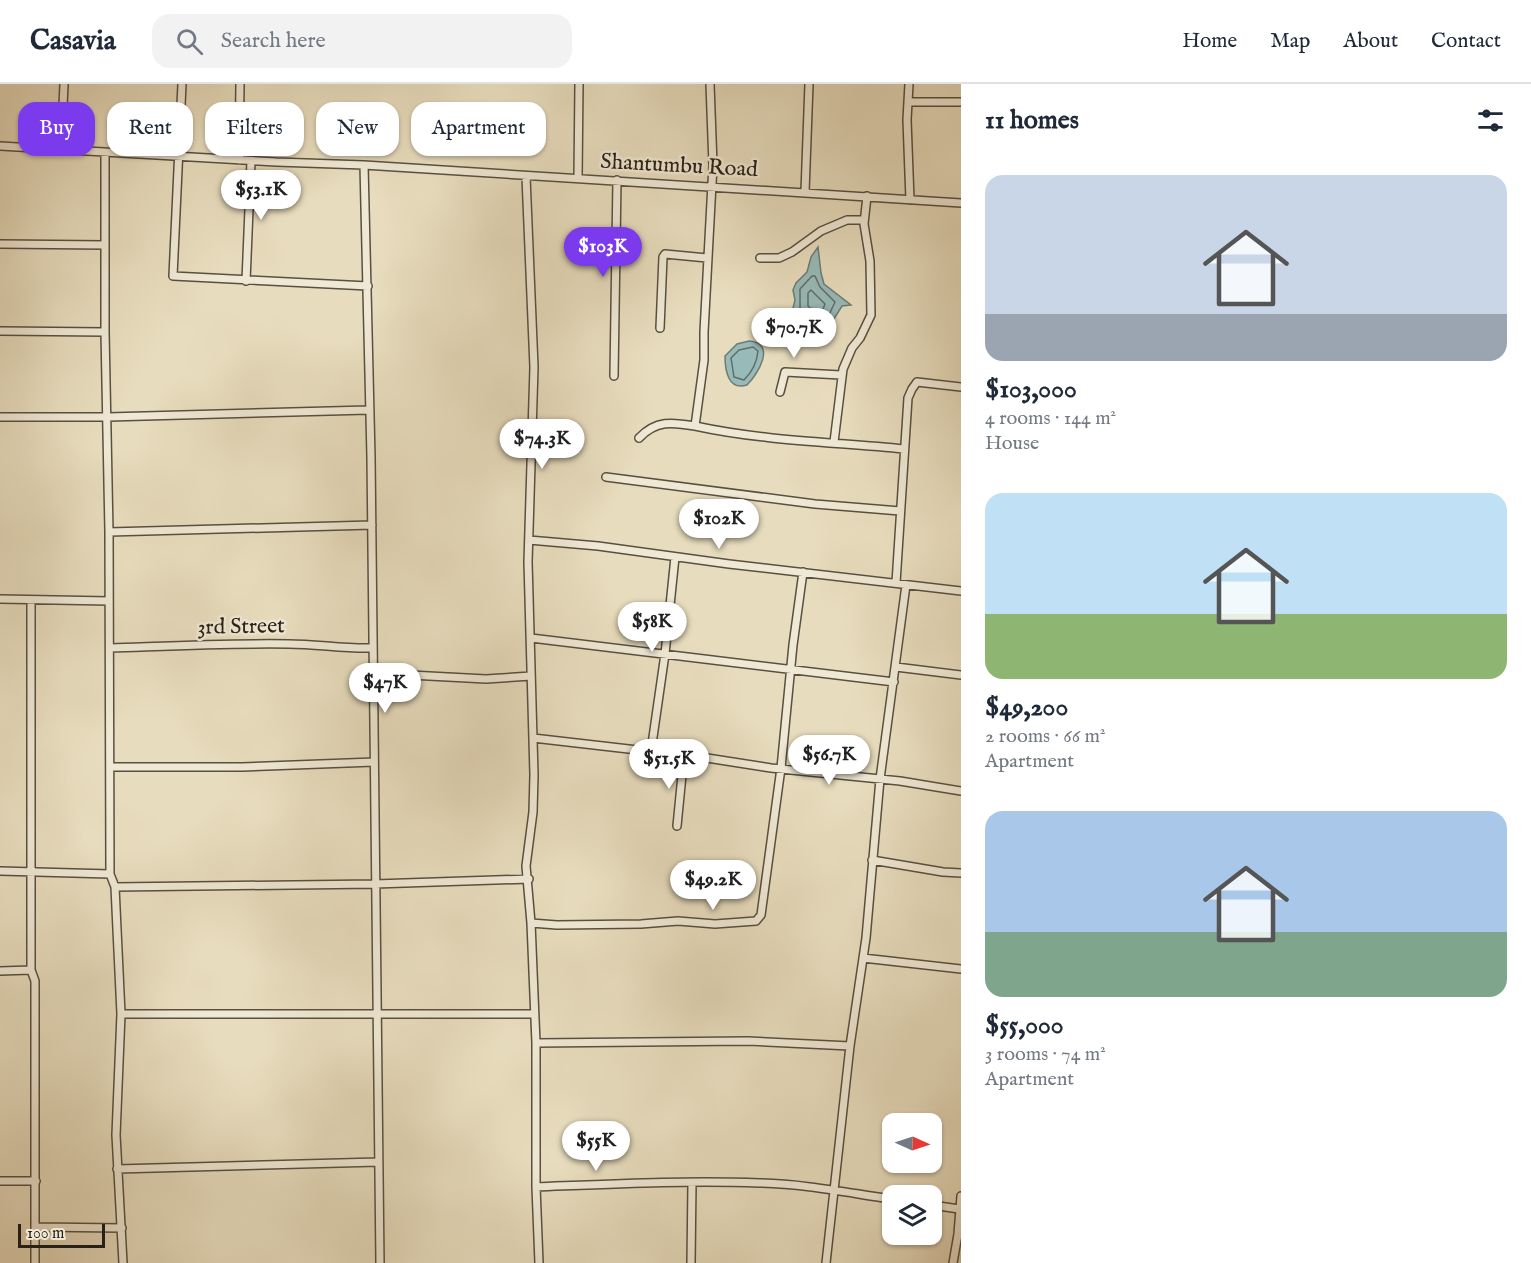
<!DOCTYPE html>
<html lang="en">
<head>
<meta charset="utf-8">
<style>
	:root { --surface:#fff; --page:#f2f2f3; --text:#1f2937; --muted:#747a83; --line:#e0e1e3; --accent:#7c3aed }
	body { margin:0; font-family:"IM FELL English",serif; background:var(--page); color:var(--text); height:100vh; display:flex; flex-direction:column; font-size:22px; white-space:nowrap }
	* { box-sizing:border-box; margin:0 }
	p { font-size:20px; color:var(--muted) }
	.icon { flex:none; width:33px; height:33px; fill:none; stroke:currentColor; stroke-width:2; stroke-linecap:round; stroke-linejoin:round }
	.map { position:relative; flex:1; overflow:hidden }
	.side { display:flex; flex-direction:column; background:var(--surface); width:570px }
	.side>* { flex:none }
	.banner { position:absolute; left:18px; top:18px; width:570px; height:54px; display:flex; gap:12px }
	.needle { width:39px; rotate:93deg }
	.controls { position:absolute; left:882px; top:1029px; display:grid; gap:12px }
	.controls a { display:grid; place-items:center; width:60px; height:60px; border-radius:12px; background:var(--surface); box-shadow:0 2px 4px #0004; font-size:30px }
	.scale { position:absolute; left:18px; bottom:15px; width:87px; box-sizing:border-box; padding-left:6px; border:3px solid #292116; border-top:0; font-size:16px; line-height:21px; white-space:nowrap; color:#292116; -webkit-text-stroke:4px #efe8d4; paint-order:stroke }
	.price { position:absolute; translate:-50% -51px; padding:0 14px; border-radius:21px; background:#fff; color:#222; font-size:20px; line-height:39px; filter:drop-shadow(0 2px 3px #0008) }
	.price::after { content:''; position:absolute; left:50%; top:36px; width:18px; height:14px; margin-left:-9px; background:inherit; clip-path:polygon(0 0,100% 0,50% 100%) }
	.price.on { background:var(--accent); color:#fff }
	ul { padding:0; list-style:none }
	li { display:grid; align-content:center; gap:12px; height:318px; padding:0 24px }
	li span { display:grid; place-items:center; height:186px; border-radius:18px; color:#555 }
	li>.icon { margin-inline-start:auto }
	span .icon { width:108px; height:108px; fill:#fffc; stroke-width:1 }
	li b { font-size:26px }
	h2 { display:flex; justify-content:space-between; align-items:center; height:72px; padding:0 24px; font-size:26px }
	.pill { padding:0 21px; border-radius:18px; background:var(--surface); box-shadow:0 2px 4px #0004; font-size:21px; line-height:54px }
	.pill.on { background:var(--accent); color:#fff }
	header { display:flex; align-items:center; gap:36px; box-sizing:border-box; height:84px; padding:0 30px; background:var(--surface); border-bottom:2px solid var(--line) }
	header strong { font-size:28px }
	nav { display:flex; gap:33px; margin-inline-start:auto; font-size:21px }
	.search { width:420px; height:54px; background:var(--page); display:flex; align-items:center; gap:15px; box-sizing:border-box; padding:0 21px; border-radius:18px; color:var(--muted); font-size:22px }
	main { display:flex; flex:1; min-height:0 }
	.map>svg:first-child { display:block }
	.water { fill:#98bab8; stroke:#6c7d77; stroke-width:1.5 }
	.lines { fill:none; stroke-linecap:round; stroke-linejoin:round }
	.shore { stroke:#606e67; stroke-width:1.5 }
	.minor-casing { stroke:#585040; stroke-width:10 }
	.minor { stroke:#efe8d4; stroke-width:7 }
	.labels { text-anchor:middle; dominant-baseline:central; stroke-width:5; stroke-linejoin:round; paint-order:stroke }
	.street-label { font-size:22px; fill:#292116; stroke:#efe8d4 }
</style>
</head>
<body>
<header>
<strong>Casavia</strong>
<div class="search"><svg class="icon" aria-label="search" viewBox="0 0 24 24"><circle cx="10" cy="10" r="6"/><path d="M15 15l6 6"/></svg>Search here</div>
<nav><a>Home</a><a>Map</a><a>About</a><a>Contact</a></nav>
</header>
<main>
<div class="map">
<svg width="961" height="1179" viewBox="0 0 961 1179">
	<rect width="100%" height="100%" fill="#e7dcbd"/>
	<filter id="stains"><feTurbulence type="fractalNoise" baseFrequency=".00333" numOctaves="4"/><feColorMatrix values="0 0 0 0 .2 0 0 0 0 .09 0 0 0 0 .02 0 0 0 .5 -.17"/></filter>
	<radialGradient id="worn" r=".72"><stop offset=".6" stop-color="#630" stop-opacity="0"/><stop offset="1" stop-color="#630" stop-opacity=".3"/></radialGradient>
	<path class="water" d="M818,163L821,189L824,200L851,221L842,222L832,238L809,240L799,233L793,224L795,216L793,206L796,199L807,188L811,173Z
		M749,257C777,259 758,290 747,301C728,307 725,286 725,272L737,260Z"/>
	<g class="lines">
		<path class="shore" d="M812,192H815L820,203L835,218L828,233L811,234L800,224V205Z
			M811,206L825,220L823,225L814,227L808,222V209Z
			M753,263L758,267C757,279 752,288 744,296L734,293L731,274L739,266Z"/>
		<defs>
			<path id="minor" d="M182,0L173,192L368,202
				M909,0L907,36L910,116
				M909,18H961
				M0,62L276,78L364,81L961,119
				M61,66L64,0
				M105,69V248L109,448L110,790L115,803L121,930H534
				M239,76L240,0
				M364,81L371,373L380,1179
				M526,93L534,283L528,478L534,691L533,728L526,782L531,839L536,959V1103L539,1179
				M578,94L579,0
				M805,108L809,0
				M0,160L105,161
				M760,174H779L792,168L821,147L847,136H864
				M246,197L251,77
				M660,244L663,173L665,170L707,174
				M0,247L105,248
				M614,292L617,96
				M780,308L785,288L841,291
				M0,333H108L368,326
				M695,342C764,357 834,358 904,365
				M639,354C656,336 672,338 695,342L704,276V248L713,81L710,0
				M834,358L843,285L852,264L860,254L871,231L870,177L864,140L867,112
				M606,393L815,420L900,427
				M109,448L372,441
				M529,456L598,462L729,480L961,507
				M896,499L908,314L912,305L917,298L961,303
				M0,515L109,517
				M31,516V886L35,897V1179
				M531,554L894,598
				M110,564C170,562 229,559 289,560C317,560 344,565 372,564
				M896,583L961,591
				M372,589L486,595L531,592
				M533,654L707,674L771,684L900,697L961,707
				M651,667L665,570L675,473
				M111,683H242L374,678
				M677,742L684,671
				M872,776L943,788L961,789
				M0,787L110,790
				M115,803L375,800L529,795
				M531,839L557,841L641,840L678,837L715,840L756,837L761,831L781,684L793,561L803,488
				M863,874L961,885
				M0,887L31,886
				M121,930L116,1051L123,1179
				M536,959L748,957L850,962L866,854L880,695L906,501
				M117,1085L378,1078
				M0,1097H36
				M536,1103C611,1100 686,1096 760,1099C805,1100 849,1109 892,1115
				M932,1121L959,1125
				M35,1143L122,1144
				M691,1179L692,1099
				M826,1179L850,962
				M953,1179L958,1150L961,1112"/>
		</defs>
		<use href="#minor" class="minor-casing"/>
		<use href="#minor" class="minor"/>
	</g>
	<g class="labels">
		<g class="street-label">
			<text transform="translate(679 82) rotate(3)">Shantumbu Road</text>
			<text transform="translate(241 543) rotate(-1)">3rd Street</text>
		</g>
	</g>
	<rect width="100%" height="100%" filter="url(#stains)"/>
	<rect width="100%" height="100%" fill="url(#worn)"/>
</svg>
<div class="controls">
<a><svg class="needle" viewBox="-14 -14 28 28"><path d="M0-13l5 13h-10z" fill="#e53935"/><path d="M0 13l5-13h-10z" fill="#747a83"/></svg></a>
<a><svg class="icon" aria-label="layers" viewBox="0 0 24 24"><path d="M12 4l9 5-9 5-9-5zM3 14l9 5 9-5"/></svg></a>
</div>
<div class="scale">100 m</div>
<b class="price" style="left:261px;top:137px">$53.1K</b>
<b class="price on" style="left:603px;top:194px">$103K</b>
<b class="price" style="left:794px;top:275px">$70.7K</b>
<b class="price" style="left:542px;top:386px">$74.3K</b>
<b class="price" style="left:719px;top:466px">$102K</b>
<b class="price" style="left:652px;top:569px">$58K</b>
<b class="price" style="left:385px;top:630px">$47K</b>
<b class="price" style="left:829px;top:702px">$56.7K</b>
<b class="price" style="left:669px;top:706px">$51.5K</b>
<b class="price" style="left:713px;top:827px">$49.2K</b>
<b class="price" style="left:596px;top:1088px">$55K</b>
<div class="banner">
<a class="pill on">Buy</a>
<a class="pill">Rent</a>
<a class="pill">Filters</a>
<a class="pill">New</a>
<a class="pill">Apartment</a>
</div>
</div>
<section class="side">
<h2>11 homes<svg class="icon" aria-label="filters" viewBox="0 0 24 24"><path d="M4 7h16M4 17h16"/><circle cx="9" cy="7" r="2"/><circle cx="15" cy="17" r="2"/></svg></h2>
<ul>
<li><span style="background:linear-gradient(#c9d6e8 75%,#9aa5b1 0)"><svg class="icon" aria-label="home" viewBox="0 0 24 24"><path d="M3 11l9-7 9 7M6 9v11h12V9"/></svg></span><div><b>$103,000</b><p>4 rooms · 144 m²</p><p>House</p></div></li>
<li><span style="background:linear-gradient(#bfe0f5 65%,#8fb573 0)"><svg class="icon" aria-label="home" viewBox="0 0 24 24"><path d="M3 11l9-7 9 7M6 9v11h12V9"/></svg></span><div><b>$49,200</b><p>2 rooms · 66 m²</p><p>Apartment</p></div></li>
<li><span style="background:linear-gradient(#a9c7e8 65%,#7fa58c 0)"><svg class="icon" aria-label="home" viewBox="0 0 24 24"><path d="M3 11l9-7 9 7M6 9v11h12V9"/></svg></span><div><b>$55,000</b><p>3 rooms · 74 m²</p><p>Apartment</p></div></li>
</ul>
</section>
</main>
</body>
</html>
